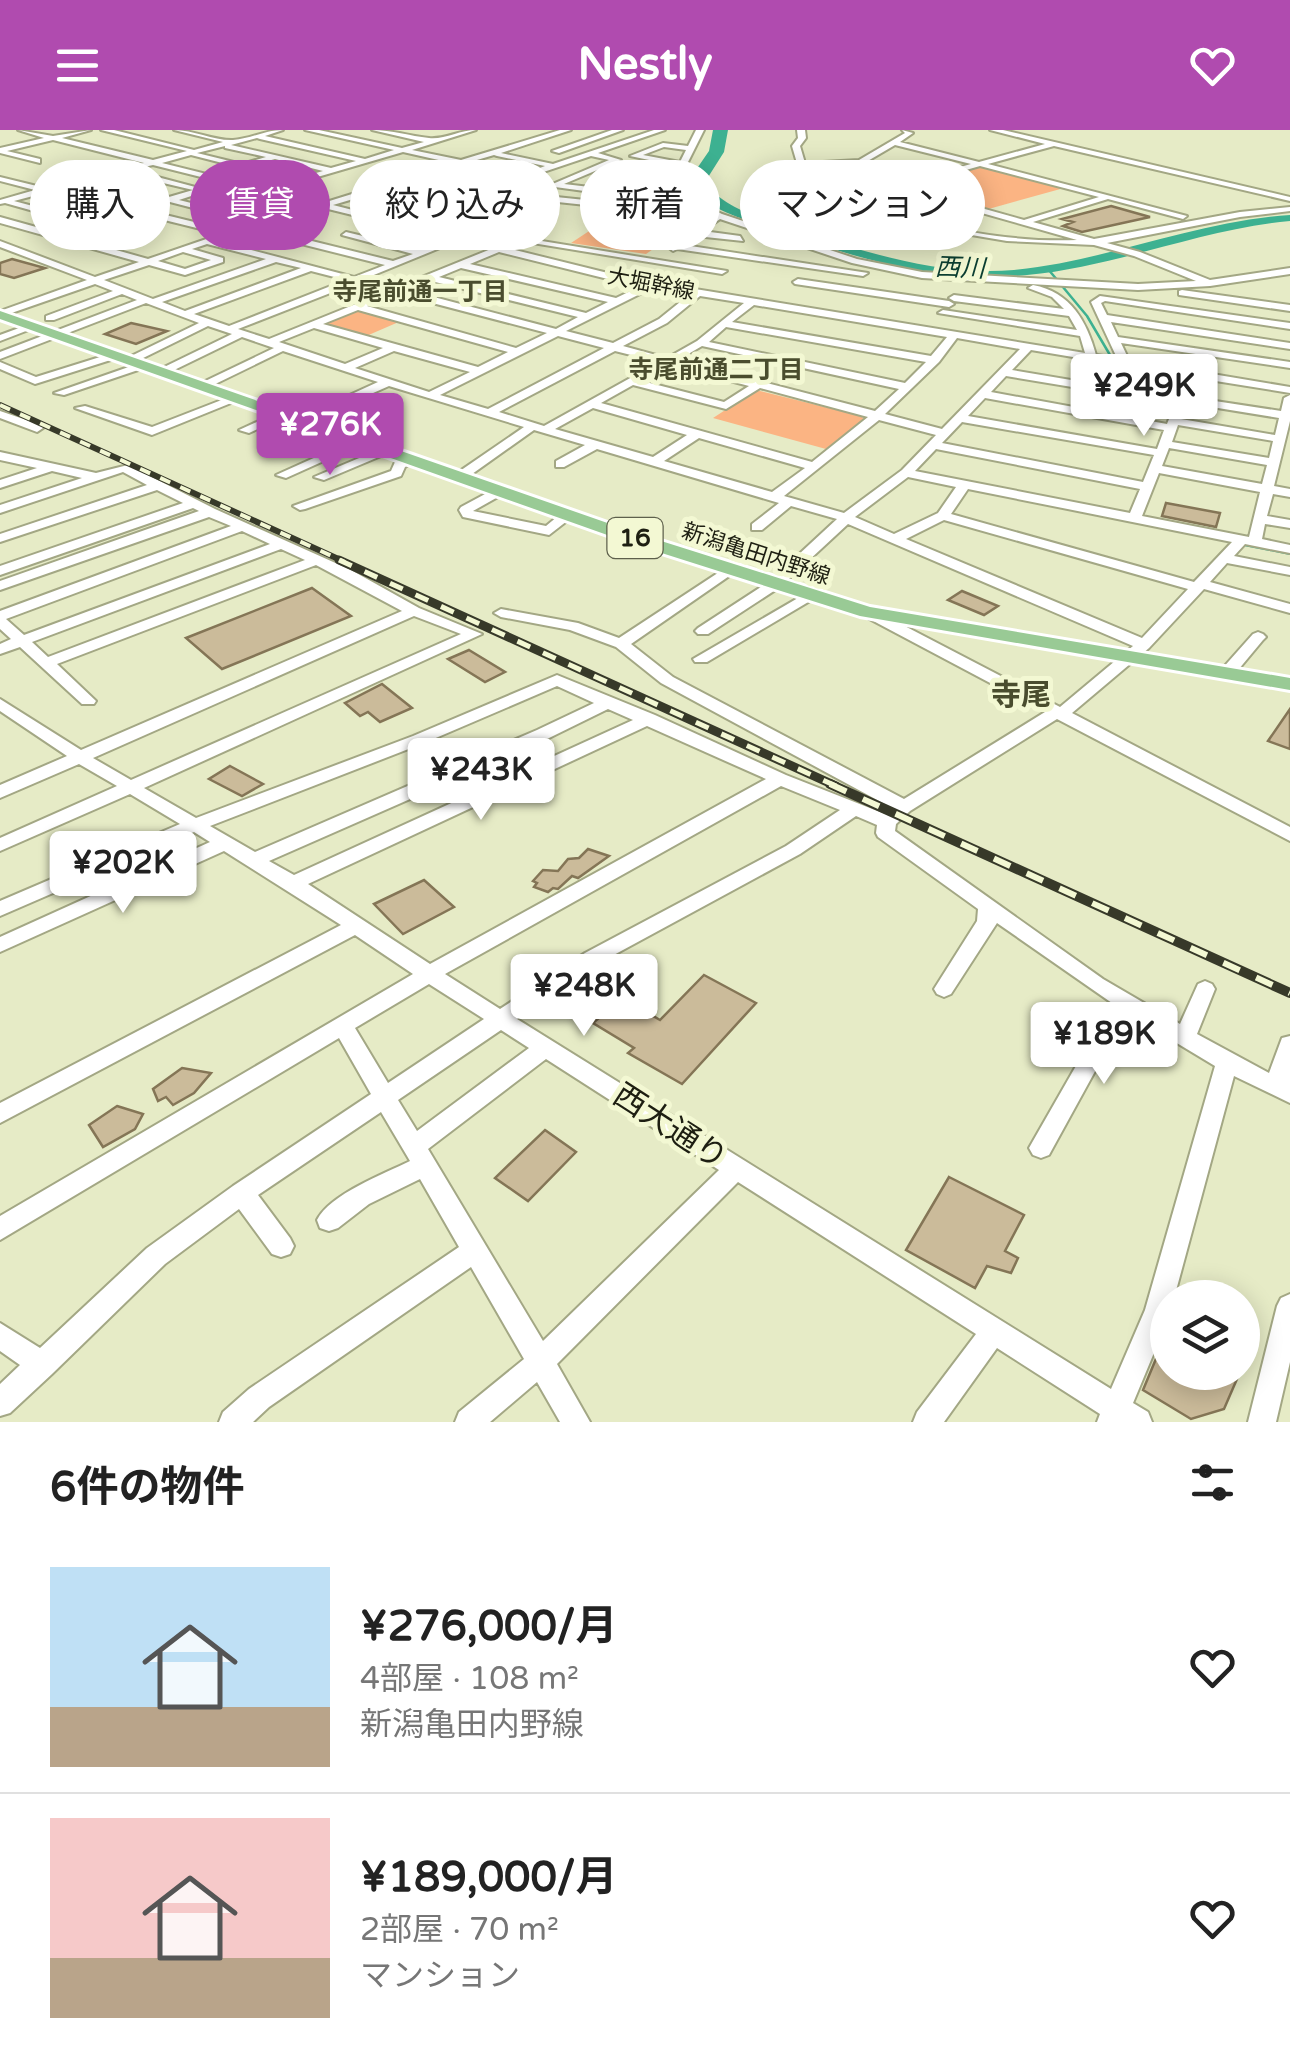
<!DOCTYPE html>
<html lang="ja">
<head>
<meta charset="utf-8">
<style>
	:root { --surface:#fff; --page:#f6f6f6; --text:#222; --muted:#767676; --line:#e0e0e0; --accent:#b04baf }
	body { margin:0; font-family:"Varela Round","Noto Sans JP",sans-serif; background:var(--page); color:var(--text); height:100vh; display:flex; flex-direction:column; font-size:38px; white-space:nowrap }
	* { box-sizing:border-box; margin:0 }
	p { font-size:32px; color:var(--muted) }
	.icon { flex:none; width:55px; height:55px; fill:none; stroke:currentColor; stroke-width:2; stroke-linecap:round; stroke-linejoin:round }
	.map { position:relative; height:1292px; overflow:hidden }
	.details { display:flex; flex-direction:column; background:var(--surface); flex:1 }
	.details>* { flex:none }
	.guide { position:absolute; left:30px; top:30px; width:1230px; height:90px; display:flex; gap:20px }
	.buttons { position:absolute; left:1150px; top:1150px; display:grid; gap:20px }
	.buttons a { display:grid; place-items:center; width:110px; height:110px; border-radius:50%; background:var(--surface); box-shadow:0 5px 25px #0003; font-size:50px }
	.price { position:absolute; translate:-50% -85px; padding:0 22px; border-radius:10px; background:#fff; color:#222; font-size:32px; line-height:65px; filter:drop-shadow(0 2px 5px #0008) }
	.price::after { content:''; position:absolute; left:50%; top:60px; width:30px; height:22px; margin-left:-15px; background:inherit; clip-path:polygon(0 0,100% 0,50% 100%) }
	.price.active { background:var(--accent); color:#fff }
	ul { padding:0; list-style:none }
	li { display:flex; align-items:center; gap:30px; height:250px; padding:0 50px }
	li+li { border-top:2px solid var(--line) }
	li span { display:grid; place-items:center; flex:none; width:280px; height:200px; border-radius:0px; color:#555 }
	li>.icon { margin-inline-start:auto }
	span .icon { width:120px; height:120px; fill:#fffc; stroke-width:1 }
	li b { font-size:42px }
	h2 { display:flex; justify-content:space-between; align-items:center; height:120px; padding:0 50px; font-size:42px }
	.pill { padding:0 35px; border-radius:45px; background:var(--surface); box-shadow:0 5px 25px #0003; font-size:35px; line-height:90px }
	.pill.active { background:var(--accent); color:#fff }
	header { display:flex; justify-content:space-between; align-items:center; height:130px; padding:0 50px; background:var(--accent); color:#fff; font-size:45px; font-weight:700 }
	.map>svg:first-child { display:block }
	.green { fill:#fbb483 }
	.water { fill:#3db191 }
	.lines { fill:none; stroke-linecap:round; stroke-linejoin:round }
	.stream-far1 { stroke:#3db191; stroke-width:2.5 }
	.stream { stroke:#3db191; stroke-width:4 }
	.building { fill:#cbbb9a; stroke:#847556; stroke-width:2.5 }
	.minor-casing { stroke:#a3a784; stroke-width:4 }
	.major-casing { stroke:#fff; stroke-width:6 }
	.minor { fill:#fff; fill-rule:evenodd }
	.major { fill:#99ca95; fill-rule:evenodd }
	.rail-far2-casing { stroke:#373929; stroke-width:6 }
	.rail-far1-casing { stroke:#373929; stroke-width:9 }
	.rail-casing { stroke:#373929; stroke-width:10 }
	.rail-far2 { stroke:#f3f8d3; stroke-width:4; stroke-dasharray:11; stroke-linecap:butt }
	.rail-far1 { stroke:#f3f8d3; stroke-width:5; stroke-dasharray:14; stroke-linecap:butt }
	.rail { stroke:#f3f8d3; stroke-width:6; stroke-dasharray:18; stroke-linecap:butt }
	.labels { text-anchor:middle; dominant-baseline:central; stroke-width:10; stroke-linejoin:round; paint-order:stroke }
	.far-street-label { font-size:22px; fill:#1e1f12; stroke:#f3f8d3 }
	.far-water-label { font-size:25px; font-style:italic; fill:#0b3e31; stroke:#f3f8d3 }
	.far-neighbourhood-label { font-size:25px; font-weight:bold; fill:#4a4d2e; stroke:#f3f8d3 }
	.shield { fill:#f3f8d3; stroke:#5e604c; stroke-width:2.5 }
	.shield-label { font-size:25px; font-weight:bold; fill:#1e1f12 }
	.neighbourhood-label { font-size:30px; font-weight:bold; fill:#4a4d2e; stroke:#f3f8d3 }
	.near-street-label { font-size:32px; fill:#1e1f12; stroke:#f3f8d3 }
</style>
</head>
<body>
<header><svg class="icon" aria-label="menu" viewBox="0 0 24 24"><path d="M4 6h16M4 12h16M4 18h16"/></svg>Nestly<svg class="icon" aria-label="heart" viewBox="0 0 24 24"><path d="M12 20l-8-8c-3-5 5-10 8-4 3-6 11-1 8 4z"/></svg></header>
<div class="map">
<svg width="1290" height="1292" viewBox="0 0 1290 1292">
	<rect width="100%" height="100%" fill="#e6ebc6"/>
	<path class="green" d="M979,36L1064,58L985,80L953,70L983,60L971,56L956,60L936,49Z
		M621,80L671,86L685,97L646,124L571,113Z
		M359,180L401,191L364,207L322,195Z
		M756,260L861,286L864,289L826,319L713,288Z"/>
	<path class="water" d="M713,0H728L724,22L705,52C724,80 767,90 798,100C868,123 938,146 1014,140C1107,131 1196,91 1290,85V91C1201,99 1116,137 1027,145C939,154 855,128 773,99C745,89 702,80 689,50L709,21Z"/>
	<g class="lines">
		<path class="stream-far1" d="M1048,139L1087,186L1110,225"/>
		<path class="stream" d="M1244,414L1290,423"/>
	</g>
	<path class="building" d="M1111,76L1150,87L1082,102L1063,96L1073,92L1062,89Z
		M12,129L45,138L14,148L0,144V133Z
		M131,193L167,201L136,214L105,204Z
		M1166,373L1220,383L1216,397L1162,386Z
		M312,458L351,486L222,539L186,508Z
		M962,461L998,476L984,485L948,470Z
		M469,520L505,542L485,552L448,529Z
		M382,554L412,578L380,592L368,582L360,586L345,573Z
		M1290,579V619L1268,611Z
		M230,636L263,654L242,666L209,649Z
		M588,719L609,726L578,748L572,746L558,759L553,758L548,762L534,757L537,753L533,751L543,740L558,741L568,729L579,728Z
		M424,750L454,777L403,804L374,774Z
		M704,845L756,873L682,954L628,923L634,918L593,893L600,887L587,880L609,860L660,890Z
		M182,938L211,943L194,963L173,975L166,967L158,971L153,959Z
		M117,976L143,984L135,999L103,1017L89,995Z
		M545,1000L576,1022L528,1071L495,1048Z
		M949,1047L1024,1085L1005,1121L1018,1128L1011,1143L987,1136L975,1158L906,1120Z
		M1168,1200V1242H1240L1224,1279L1191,1289L1143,1260Z"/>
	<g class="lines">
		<defs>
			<path id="minor" d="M18,0L53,6L91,0L62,8L153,30L187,21L101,0H114L194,20L223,12L174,0C194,0 215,11 233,10C250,9 265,0 283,0L265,6L365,29L394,20L305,0H319L402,18L424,12L372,0C392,0 410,6 429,8C443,10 460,0 476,0L412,20L461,30L560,0H571L501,23L553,34L654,0H665L598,23L621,30L564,54L607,59L652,33L655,37L616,60L681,68L672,57L678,36L630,26L663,13L688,16L696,0H704L681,46L680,57L691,69L722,84L857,129L922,142L1138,154L1196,151L1134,126L1094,115L1007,111L936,99L871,82L843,71L799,40L792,16L798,8L797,0H805L806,8L800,16L805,33L859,30L905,3L902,0L913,3L900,12L979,32L1045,14L990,0H1003L1290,67V71L1054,16L988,34L1187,86L1183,89L1108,69L1033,92L1094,109L1240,82L1290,77V81L1240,87L1107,113L1140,122L1210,150L1290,138V144L1210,156L1138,160L922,148L852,133L720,89L703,101L740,106L743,111L696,106L684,115L868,143L863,146L677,119L673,121L669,118L672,114L713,86L686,73L609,65L586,75L529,69L461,98L727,141L722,144L447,99L609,30L591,26L398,91L628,148L1085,223L1080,206L938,183L943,180L1077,200L1069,186L954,171L949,168L954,165L1064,179L1052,167L1028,158L1033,155C1071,162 1087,192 1096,225L1117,228L1091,172L1100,166L1290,193V199L1105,171L1101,173L1107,185L1290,213V219L1111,192L1118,207L1290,232V238L1121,213L1129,230L1290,257V263L1197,248L1189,267L1281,281L1284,268L1290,265V291L1274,356L1290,359V367L1273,364L1267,386L1290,390V398L1265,394L1262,409L1290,415V423L1245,414L1234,426L1290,437V445L1227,433L1210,452L1290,474V483L1204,459L1149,518L1072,583L1290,697V711L1057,589L910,681L896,694L895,701L1103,849L1180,894L1198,854L1205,851L1212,854L1215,859L1197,904L1269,943L1282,908L1290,906V973L1234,946L1174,1168H1168V1189L1133,1273L1148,1282L1152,1292H1097L1100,1284L997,1218L944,1292H913L917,1282L976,1204L738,1052L557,1234L590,1292H560L537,1252L490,1292H455L459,1282L524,1229L471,1137L269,1277L253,1292H219L223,1282L249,1259L459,1117L420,1049L369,1074L338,1098L329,1101L320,1098L317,1090C330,1064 384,1044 410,1031L381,982L258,1065L290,1108L294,1116L290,1124L281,1127L272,1124L239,1079L165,1134L52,1244L10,1283L0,1286V1254L20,1235L0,1221V1193L40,1218L147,1118L233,1056L371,964L339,908L0,1110V1086L413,844L355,805L0,993V973L341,795L224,721L0,822V807L210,712L194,702L0,786V771L180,694L130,664L0,721V708L117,656L79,634L0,668V655L67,626L0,581V569L81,620L402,481L316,435L57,534L96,571L94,574H82L20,517L0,524V514L11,509L0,499V481L231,396L209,387L0,460V451L199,381L193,378L0,445V436L183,373L157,360L0,412V404L147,355L123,342L0,383V375L82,348L52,341L0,358V350L37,338L0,330V322L96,343L128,335L215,379L351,440L419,478L482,504L144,658L196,688L413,606L557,545L655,585L786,645L885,684L892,678L661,553L616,517L570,500L501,487L494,483L501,479L578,493L619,508L730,435L737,439L735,442L631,514L673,547L904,669L1045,582L862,485V479H872L1060,577L1133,516L848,394L780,457L708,504H698L695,501L698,498L770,451L837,389L791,376L762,400H752V394L779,373L597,319L564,337H556V331L585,315L534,300L465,349H457V343L524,297L389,256L305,293H297V289L378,252L283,221L207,258H199V254L274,218L242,207L166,244H158V240L232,204L208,196L133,233H125V229L199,193L146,173L0,229V222L137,170L122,164L54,190H46V186L113,161L95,154L0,187V181L87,150L0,117V111L95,147L139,132L0,93V87L54,102L80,94L5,73L0,74V70L35,60L0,51V47L45,58L144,33L53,10L7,21L40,29V33L0,23V18L44,8ZM257,8L260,9L356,31L331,38L231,15ZM895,15L971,34L899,54L866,32ZM225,16V18L266,27L242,34L197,23ZM664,17L686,20L680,32L643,25ZM403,22L452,33L323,73L273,60ZM191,25L242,38L275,29L323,41L263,58L162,33ZM494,25L497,26L545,36L524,44L470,32ZM860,34L892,56L849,67L807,38ZM153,35L221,52L199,58L131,40ZM462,35L515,46L494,54L440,41ZM980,36L1099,67L1024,90L906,57ZM124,42L125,44L193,60L169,67L96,49ZM434,44L437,45L485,56L447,69L392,56ZM87,52H89L160,70L136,77L60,59ZM228,54L314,75L264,91L179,70ZM555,57L599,63L585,70L537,65ZM384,59H385L438,72L388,89L333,75L360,67L396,74V70L368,64ZM897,59L1077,110C1007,113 921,96 855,70ZM52,61V62L127,80L89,91L14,71ZM170,72L255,94L231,101L145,80ZM324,78L381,92V95L389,94L450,109L421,120L346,102L342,105L413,124L393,131L259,98ZM136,83L221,104L148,129L63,105ZM249,101L385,135L354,147L217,111ZM457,111L491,119L397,157L364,149ZM207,114L266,129L153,169L104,150L149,135L185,145L223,132V128L192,119ZM183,122L211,130L185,139L158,131ZM499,122L628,154L641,156L616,168L470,134ZM276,132L301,138L185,181L162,172ZM461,138L608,172L586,183L439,147ZM311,141L346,150L229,196L194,184ZM431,151L578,187L556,199L407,160ZM356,153L388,161L269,209L238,199ZM652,158L690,164L659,189L613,213L566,201ZM398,164L547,203L516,218L367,176ZM700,166L744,173L697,211L667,228L623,216L667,193ZM754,175L947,207L931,226L732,192ZM358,180L508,222L478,237L323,194ZM726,197L926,232L905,253L709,212ZM314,198L383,218L345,234L279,212ZM558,206L604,218L488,279L440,265ZM957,208L1020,219L942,299L885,284L939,232ZM702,216L899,259L875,281L678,230ZM1031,220L1187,246L1178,268L1012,240ZM394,221L470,242L429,262L355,238ZM615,221L659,232L544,296L499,282ZM670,235L749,256L724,272L642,251ZM1006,246L1175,274L1167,294L991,262ZM633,255L726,279L760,258L868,287L812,332L601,273ZM985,268L1164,300L1157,319L968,286ZM1187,273L1279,288L1275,305L1181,289ZM593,278L687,305L653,327L555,299ZM879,290L936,305L902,340L844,383L784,366ZM962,292L1154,325L1143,352L942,313ZM1178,295L1273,311L1269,328L1172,312ZM699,308L805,338L772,362L664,331ZM1169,318L1267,335L1262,354L1162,336ZM936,319L1140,359L1130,383L915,341ZM1159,343L1260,362L1249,407L1142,386ZM908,347L956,357L938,383L894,404L855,387ZM968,359L1232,412L1194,452L951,384ZM944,390L1188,459L1142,508L906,409ZM242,401L270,414L24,505L6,489ZM281,419L305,430L48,527L32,512ZM414,486L461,504L131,650L93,628ZM557,556L594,573L537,600L255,722L210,696L424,613ZM608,579L633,590L294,745L269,731L549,608ZM647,596L766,649L430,834L308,754ZM781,656L840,680L786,716L585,823L500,879L445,844ZM856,686L877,695L876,703L878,707L978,779L977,791L934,859L937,864L944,867L951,864L997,793L1112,873L1033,1011L1029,1018L1033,1025L1041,1028L1049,1025L1127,883L1215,936L1145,1180L1111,1259L517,889L599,833L800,724ZM429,854L484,889L388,953L355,898ZM501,900L529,918L417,1001L398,970ZM546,929L719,1040L543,1211L428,1019Z
				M612,0H623L559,23L552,21Z
				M144,92L147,97L118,106L114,103Z
				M798,149L949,171L954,174L949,177L795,154L793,152Z
				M1182,160L1290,175V181L1179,165V161Z
				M30,194L39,196L0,211V205Z
				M116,222L121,225L120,227L35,254L0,239V232L36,247Z
				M143,232L148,235L147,237L64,265L54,263Z
				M237,264L241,265V269L152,305L75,278L85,276L152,297Z
				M0,281L41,295L43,298L37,302L0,288Z
				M281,281L285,282V286L249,303L239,300Z
				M356,309L366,312L286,348L276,345Z
				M383,318L393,321L324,350L314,347Z
				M408,326L418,329L405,337L401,346L305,379L300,380L293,376L391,341L395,332Z
				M500,356L506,360L505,363L473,381L546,396L564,381H574L576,384L549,405L463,387L459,380L461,377Z
				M810,461L817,465L815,468L707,532H695L693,529Z
				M1258,502L1263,504L1266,507L1263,510L1233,546H1221L1219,543L1221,540L1253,504Z
				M1290,1164V1232L1276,1292H1248L1277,1176L1281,1168Z"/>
			<path id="major" d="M0,181L639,404L870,477L1290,548V560L860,486L627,412L0,189Z"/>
		</defs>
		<use href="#minor" class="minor-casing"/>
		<use href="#major" class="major-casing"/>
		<use href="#minor" class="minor"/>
		<use href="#major" class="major"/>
		<defs>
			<path id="rail-far2" d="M0,275L345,432"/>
			<path id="rail-far1" d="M339,430L836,656"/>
			<path id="rail" d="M830,654L1290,863"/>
		</defs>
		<use href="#rail-far2" class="rail-far2-casing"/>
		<use href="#rail-far1" class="rail-far1-casing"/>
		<use href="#rail" class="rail-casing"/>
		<use href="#rail-far2" class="rail-far2"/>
		<use href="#rail-far1" class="rail-far1"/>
		<use href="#rail" class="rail"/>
	</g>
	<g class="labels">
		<g class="far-street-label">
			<text transform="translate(651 154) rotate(11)">大堀幹線</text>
			<text transform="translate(756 424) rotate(18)">新潟亀田内野線</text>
		</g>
		<g class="far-water-label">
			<text transform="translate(960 138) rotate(2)">西川</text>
		</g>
		<g class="far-neighbourhood-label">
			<text x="420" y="162">寺尾前通一丁目</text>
			<text x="716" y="240">寺尾前通二丁目</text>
		</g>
		<rect class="shield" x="607.5" y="388" width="55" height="40" rx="8"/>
		<g class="shield-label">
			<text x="635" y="408">16</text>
		</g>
		<g class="neighbourhood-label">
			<text x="1021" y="565">寺尾</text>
		</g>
		<g class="near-street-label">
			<text transform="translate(670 997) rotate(33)">西大通り</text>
		</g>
	</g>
</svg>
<div class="buttons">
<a><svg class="icon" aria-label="layers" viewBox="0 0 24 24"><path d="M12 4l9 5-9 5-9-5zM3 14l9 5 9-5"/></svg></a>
</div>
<b class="price" style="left:1144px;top:309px">¥249K</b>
<b class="price active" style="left:330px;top:348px">¥276K</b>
<b class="price" style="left:481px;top:693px">¥243K</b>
<b class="price" style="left:123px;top:786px">¥202K</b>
<b class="price" style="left:584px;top:909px">¥248K</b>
<b class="price" style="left:1104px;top:957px">¥189K</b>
<div class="guide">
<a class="pill">購入</a>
<a class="pill active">賃貸</a>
<a class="pill">絞り込み</a>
<a class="pill">新着</a>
<a class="pill">マンション</a>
</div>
</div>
<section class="details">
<h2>6件の物件<svg class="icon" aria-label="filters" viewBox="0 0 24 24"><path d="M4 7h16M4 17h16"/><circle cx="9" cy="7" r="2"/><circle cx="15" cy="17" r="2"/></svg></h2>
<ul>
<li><span style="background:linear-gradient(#bfe0f5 70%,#b9a48a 0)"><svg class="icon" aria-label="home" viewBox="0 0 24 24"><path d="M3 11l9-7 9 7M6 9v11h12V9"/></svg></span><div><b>¥276,000/月</b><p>4部屋 · 108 m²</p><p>新潟亀田内野線</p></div><svg class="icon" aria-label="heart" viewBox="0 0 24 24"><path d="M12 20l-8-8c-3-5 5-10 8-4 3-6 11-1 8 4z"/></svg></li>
<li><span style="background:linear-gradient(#f6c9c9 70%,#b9a48a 0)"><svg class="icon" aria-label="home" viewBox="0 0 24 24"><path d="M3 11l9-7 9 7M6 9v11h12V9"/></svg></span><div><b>¥189,000/月</b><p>2部屋 · 70 m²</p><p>マンション</p></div><svg class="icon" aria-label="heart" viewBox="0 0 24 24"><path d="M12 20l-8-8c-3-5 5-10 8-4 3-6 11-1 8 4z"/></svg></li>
</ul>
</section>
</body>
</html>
